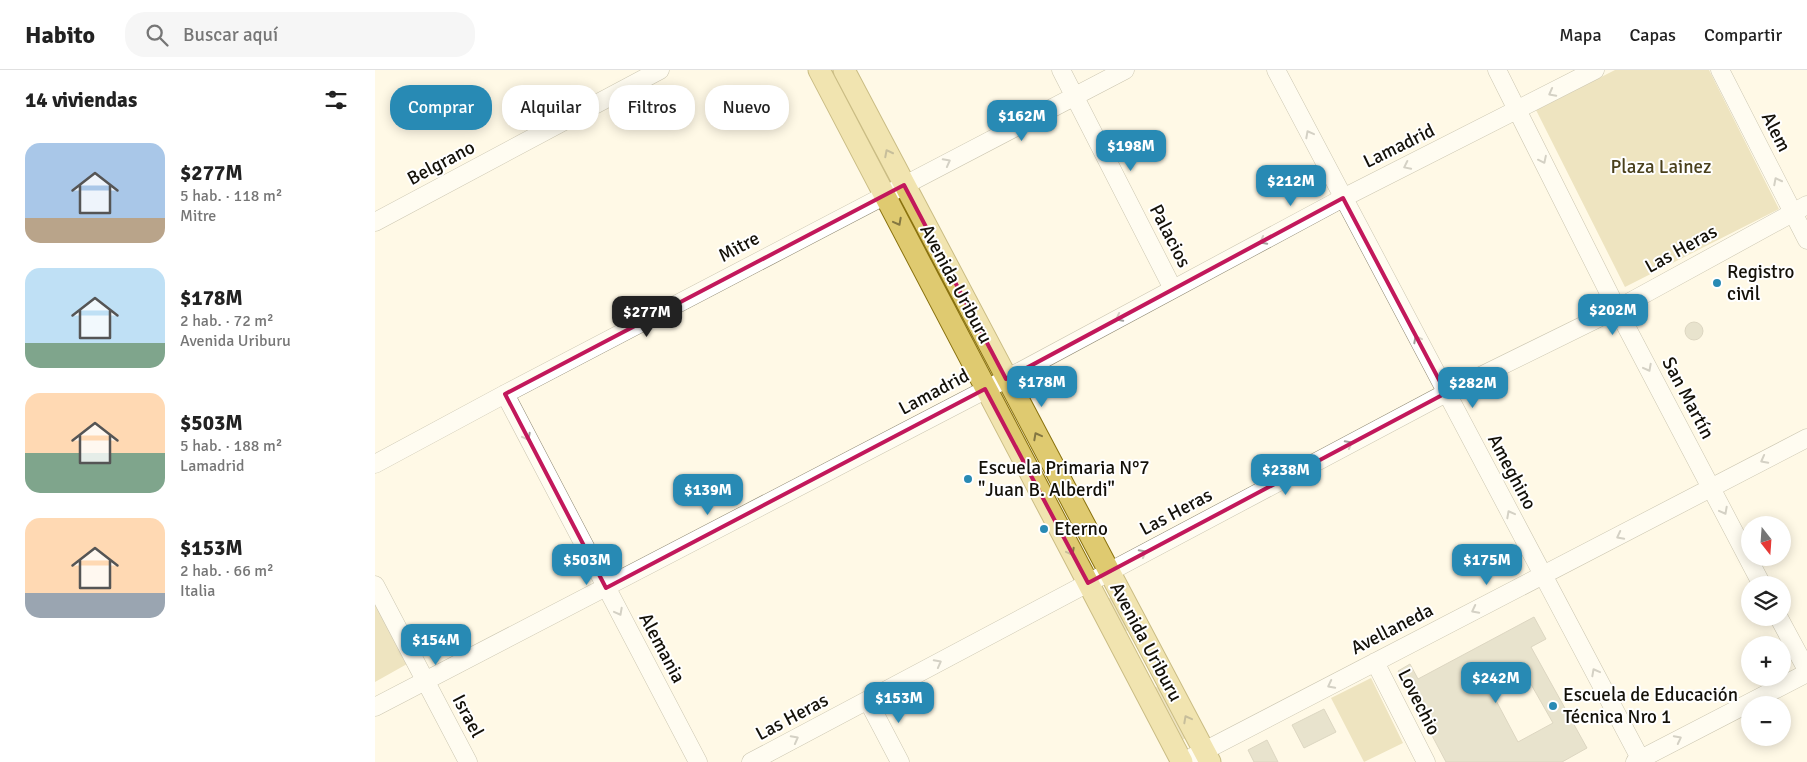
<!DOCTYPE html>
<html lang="es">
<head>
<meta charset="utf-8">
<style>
	:root { --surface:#fff; --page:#f6f6f6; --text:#222; --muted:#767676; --line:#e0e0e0; --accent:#288ab4 }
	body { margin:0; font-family:Signika,sans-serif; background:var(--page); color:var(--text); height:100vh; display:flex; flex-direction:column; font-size:19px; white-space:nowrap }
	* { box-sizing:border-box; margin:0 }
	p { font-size:16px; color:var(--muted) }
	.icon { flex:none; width:28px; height:28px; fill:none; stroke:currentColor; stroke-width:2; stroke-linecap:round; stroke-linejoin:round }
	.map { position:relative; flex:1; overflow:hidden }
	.side { display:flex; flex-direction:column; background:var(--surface); width:375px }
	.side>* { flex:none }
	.banner { position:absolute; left:15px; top:15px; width:475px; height:45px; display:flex; gap:10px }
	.needle { width:32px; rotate:163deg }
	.fabs { position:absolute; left:1366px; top:446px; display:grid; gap:10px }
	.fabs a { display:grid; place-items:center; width:50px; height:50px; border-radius:50%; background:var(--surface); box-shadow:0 2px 12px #0003; font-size:25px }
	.price { position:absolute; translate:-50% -42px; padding:0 11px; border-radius:10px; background:var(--accent); color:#fff; font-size:16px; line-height:32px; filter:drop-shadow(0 1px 2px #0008) }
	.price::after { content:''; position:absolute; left:50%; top:30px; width:15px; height:11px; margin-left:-8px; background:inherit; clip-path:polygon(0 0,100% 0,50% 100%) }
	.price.on { background:#222; color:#fff }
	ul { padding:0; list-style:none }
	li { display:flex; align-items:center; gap:15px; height:125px; padding:0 25px }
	li span { display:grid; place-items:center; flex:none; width:140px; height:100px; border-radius:15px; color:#555 }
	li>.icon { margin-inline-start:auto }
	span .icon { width:60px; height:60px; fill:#fffc; stroke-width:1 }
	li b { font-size:21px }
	h2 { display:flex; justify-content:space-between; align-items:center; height:60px; padding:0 25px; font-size:21px }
	.chip { padding:0 18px; border-radius:20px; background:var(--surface); box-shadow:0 2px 12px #0003; font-size:18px; line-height:45px }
	.chip.on { background:var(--accent); color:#fff }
	header { display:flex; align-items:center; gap:30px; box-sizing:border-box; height:70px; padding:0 25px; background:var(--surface); border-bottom:1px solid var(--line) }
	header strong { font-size:24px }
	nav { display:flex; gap:28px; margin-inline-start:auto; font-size:18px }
	.search { width:350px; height:45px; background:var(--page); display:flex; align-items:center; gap:12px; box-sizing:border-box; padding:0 18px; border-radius:20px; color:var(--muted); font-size:19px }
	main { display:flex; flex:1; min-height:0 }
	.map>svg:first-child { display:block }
	.green { fill:#d9c993 }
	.building { fill:#cdc7b0; stroke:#b2ab95; fill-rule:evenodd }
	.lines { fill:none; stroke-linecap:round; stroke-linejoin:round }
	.minor-casing { stroke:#8d8771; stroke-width:19 }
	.major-casing { stroke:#8a720e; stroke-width:23 }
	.minor { stroke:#fff; stroke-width:18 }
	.major { stroke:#dfca70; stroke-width:21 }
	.oneway { stroke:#a1a09d }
	.oneway2 { stroke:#847742 }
	.marked { fill:none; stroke:#c2185b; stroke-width:4; stroke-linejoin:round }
	.poi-dot { fill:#288ab4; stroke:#fff; stroke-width:2 }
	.labels { text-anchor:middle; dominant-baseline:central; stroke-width:4; stroke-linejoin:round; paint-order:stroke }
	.street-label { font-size:19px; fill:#141109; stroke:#fff }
	.park-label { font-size:19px; fill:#4a401c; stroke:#fff }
	.poi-label { font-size:19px; fill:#141109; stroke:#fff; text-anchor:start }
</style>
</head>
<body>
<header>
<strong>Habito</strong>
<div class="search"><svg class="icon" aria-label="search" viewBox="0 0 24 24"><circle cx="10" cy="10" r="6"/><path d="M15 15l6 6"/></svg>Buscar aquí</div>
<nav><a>Mapa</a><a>Capas</a><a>Compartir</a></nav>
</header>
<main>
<section class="side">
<h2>14 viviendas<svg class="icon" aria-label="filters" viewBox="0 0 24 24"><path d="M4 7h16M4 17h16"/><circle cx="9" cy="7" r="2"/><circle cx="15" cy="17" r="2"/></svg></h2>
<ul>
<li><span style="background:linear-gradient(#a9c7e8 75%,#b9a48a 0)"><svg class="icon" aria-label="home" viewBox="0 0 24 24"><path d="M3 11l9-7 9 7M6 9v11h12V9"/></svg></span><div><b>$277M</b><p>5 hab. · 118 m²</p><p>Mitre</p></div></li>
<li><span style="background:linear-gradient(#bfe0f5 75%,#7fa58c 0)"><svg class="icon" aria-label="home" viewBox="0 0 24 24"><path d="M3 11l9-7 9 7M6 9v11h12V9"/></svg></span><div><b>$178M</b><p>2 hab. · 72 m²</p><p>Avenida Uriburu</p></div></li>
<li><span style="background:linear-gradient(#ffd9b3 60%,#7fa58c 0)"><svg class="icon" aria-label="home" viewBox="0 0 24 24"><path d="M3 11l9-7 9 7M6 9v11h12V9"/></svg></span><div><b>$503M</b><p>5 hab. · 188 m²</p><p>Lamadrid</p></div></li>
<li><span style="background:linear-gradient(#ffd9b3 75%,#9aa5b1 0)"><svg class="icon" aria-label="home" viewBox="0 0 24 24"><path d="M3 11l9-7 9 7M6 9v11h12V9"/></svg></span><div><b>$153M</b><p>2 hab. · 66 m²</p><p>Italia</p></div></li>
</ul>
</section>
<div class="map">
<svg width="1432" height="692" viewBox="0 0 1432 692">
	<rect width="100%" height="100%" fill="#fff9e6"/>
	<path class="green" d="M1240,0H1334L1404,139L1250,217L1161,40Z
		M740,525L760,563L749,560L779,616L791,621L814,666L804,672L730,530Z
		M0,531L32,594L0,612Z
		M996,608L1028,673L989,692L956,628Z"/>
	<path class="building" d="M1310 261a9 9 0 1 1 18 0a9 9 0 1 1-18 0Z
		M1159,547L1171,569L1156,577L1212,678L1187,692H1071L1023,601L1035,594L1043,609ZM1149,602L1178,653L1143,672L1116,621Z
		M949,639L961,662L929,678L917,655Z
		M892,670L903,692H879L873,680Z"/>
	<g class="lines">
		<defs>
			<path id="minor" d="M686,0L798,219
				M901,0L1267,692
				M1122,0L1242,239L1387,515
				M1345,0L1432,170
				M0,152L285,0
				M130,324L323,692
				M0,394L130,324L750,0
				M0,515L93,692
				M1404,548L1432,600
				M1000,592L1051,692
				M493,631L525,692
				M0,637L631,309L968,128L1220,0
				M376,692L1071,323L1242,239L1432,135
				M808,692L1432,368
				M1260,692L1432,603"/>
			<path id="major" d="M444,0L807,692
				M469,0L835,692"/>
		</defs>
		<use href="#minor" class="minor-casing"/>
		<use href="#major" class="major-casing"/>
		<use href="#minor" class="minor"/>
		<use href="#major" class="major"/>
	</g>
	<defs><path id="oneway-chevron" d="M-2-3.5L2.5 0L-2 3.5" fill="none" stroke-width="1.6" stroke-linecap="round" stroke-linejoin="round" transform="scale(1.25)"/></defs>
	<g class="oneway">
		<use href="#oneway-chevron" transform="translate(1177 23) rotate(152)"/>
		<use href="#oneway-chevron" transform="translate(934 64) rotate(-118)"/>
		<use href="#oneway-chevron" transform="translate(1168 90) rotate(64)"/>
		<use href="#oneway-chevron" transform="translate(572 92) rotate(-28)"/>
		<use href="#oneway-chevron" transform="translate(1032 96) rotate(154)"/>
		<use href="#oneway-chevron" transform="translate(1402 111) rotate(-117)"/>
		<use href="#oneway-chevron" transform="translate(888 171) rotate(152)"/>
		<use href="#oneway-chevron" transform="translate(744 248) rotate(152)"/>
		<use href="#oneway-chevron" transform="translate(1042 269) rotate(-118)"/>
		<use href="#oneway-chevron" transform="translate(1273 298) rotate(62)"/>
		<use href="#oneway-chevron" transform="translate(152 367) rotate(62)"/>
		<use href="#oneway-chevron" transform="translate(974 374) rotate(-28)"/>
		<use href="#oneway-chevron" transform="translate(1389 390) rotate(152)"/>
		<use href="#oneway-chevron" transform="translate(1349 441) rotate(62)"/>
		<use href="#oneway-chevron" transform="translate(1135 444) rotate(-118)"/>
		<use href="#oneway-chevron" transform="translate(1245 466) rotate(153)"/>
		<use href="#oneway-chevron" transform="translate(768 483) rotate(-28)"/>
		<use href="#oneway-chevron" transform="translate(1100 540) rotate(153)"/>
		<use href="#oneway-chevron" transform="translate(244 542) rotate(62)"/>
		<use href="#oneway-chevron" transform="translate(563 593) rotate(-28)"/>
		<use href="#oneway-chevron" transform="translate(1220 602) rotate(-118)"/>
		<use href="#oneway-chevron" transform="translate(956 615) rotate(153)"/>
		<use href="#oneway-chevron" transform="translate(420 669) rotate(-28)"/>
		<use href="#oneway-chevron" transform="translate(1303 669) rotate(-27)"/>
	</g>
	<g class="oneway2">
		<use href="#oneway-chevron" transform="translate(513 83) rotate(-117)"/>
		<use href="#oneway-chevron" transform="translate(523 152) rotate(62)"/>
		<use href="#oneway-chevron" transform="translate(662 366) rotate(-118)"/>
		<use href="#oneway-chevron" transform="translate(696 482) rotate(62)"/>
		<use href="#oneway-chevron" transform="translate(812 649) rotate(-118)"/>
	</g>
	<path d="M0 0H1432V692H0ZM529,115L631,309L968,128L1071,323L713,513L610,319L231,518L130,324Z" fill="#fff9e6" fill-opacity=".55" fill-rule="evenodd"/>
	<path class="marked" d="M529,115L631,309L968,128L1071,323L713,513L610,319L231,518L130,324Z"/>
	<g class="poi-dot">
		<circle cx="1342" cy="213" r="5"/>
		<circle cx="593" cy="409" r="5"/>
		<circle cx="669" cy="459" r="5"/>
		<circle cx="1178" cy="636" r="5"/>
	</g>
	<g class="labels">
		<g class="street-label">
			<text transform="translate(1401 62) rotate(63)">Alem</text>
			<text transform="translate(1024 76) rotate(-26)">Lamadrid</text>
			<text transform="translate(66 93) rotate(-28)">Belgrano</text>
			<text transform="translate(795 166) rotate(63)">Palacios</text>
			<text transform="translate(364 177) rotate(-28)">Mitre</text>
			<text transform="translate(1306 179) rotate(-29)">Las Heras</text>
			<text transform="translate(581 214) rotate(62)">Avenida Uriburu</text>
			<text transform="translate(559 322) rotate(-28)">Lamadrid</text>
			<text transform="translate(1313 328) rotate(62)">San Martín</text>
			<text transform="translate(1137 402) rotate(62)">Ameghino</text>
			<text transform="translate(801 442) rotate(-28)">Las Heras</text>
			<text transform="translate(1017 559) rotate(-27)">Avellaneda</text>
			<text transform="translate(771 572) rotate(62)">Avenida Uriburu</text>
			<text transform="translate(287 578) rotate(62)">Alemania</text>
			<text transform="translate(1044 632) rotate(63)">Lovechio</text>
			<text transform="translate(93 646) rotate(62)">Israel</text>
			<text transform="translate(417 647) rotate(-28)">Las Heras</text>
		</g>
		<g class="park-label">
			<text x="1286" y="97">Plaza Lainez</text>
		</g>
		<g class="poi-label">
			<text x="1352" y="202">Registro<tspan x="1352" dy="22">civil</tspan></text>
			<text x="603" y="398">Escuela Primaria N°7<tspan x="603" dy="22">"Juan B. Alberdi"</tspan></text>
			<text x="679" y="459">Eterno</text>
			<text x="1188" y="625">Escuela de Educación<tspan x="1188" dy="22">Técnica Nro 1</tspan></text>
		</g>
	</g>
</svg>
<div class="fabs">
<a><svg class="needle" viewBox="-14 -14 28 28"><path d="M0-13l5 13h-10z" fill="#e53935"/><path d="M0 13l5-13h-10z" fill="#767676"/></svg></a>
<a><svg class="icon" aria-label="layers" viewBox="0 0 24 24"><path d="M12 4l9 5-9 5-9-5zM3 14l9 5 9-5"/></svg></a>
<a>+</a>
<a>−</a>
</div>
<b class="price" style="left:647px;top:72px">$162M</b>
<b class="price" style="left:756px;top:102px">$198M</b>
<b class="price" style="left:916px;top:137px">$212M</b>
<b class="price" style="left:1238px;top:266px">$202M</b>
<b class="price on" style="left:272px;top:268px">$277M</b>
<b class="price" style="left:667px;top:338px">$178M</b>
<b class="price" style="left:1098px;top:339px">$282M</b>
<b class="price" style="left:911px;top:426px">$238M</b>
<b class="price" style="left:333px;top:446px">$139M</b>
<b class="price" style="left:212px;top:516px">$503M</b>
<b class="price" style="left:1112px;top:516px">$175M</b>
<b class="price" style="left:61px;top:596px">$154M</b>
<b class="price" style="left:1121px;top:634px">$242M</b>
<b class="price" style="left:524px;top:654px">$153M</b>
<div class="banner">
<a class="chip on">Comprar</a>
<a class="chip">Alquilar</a>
<a class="chip">Filtros</a>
<a class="chip">Nuevo</a>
</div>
</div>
</main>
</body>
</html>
